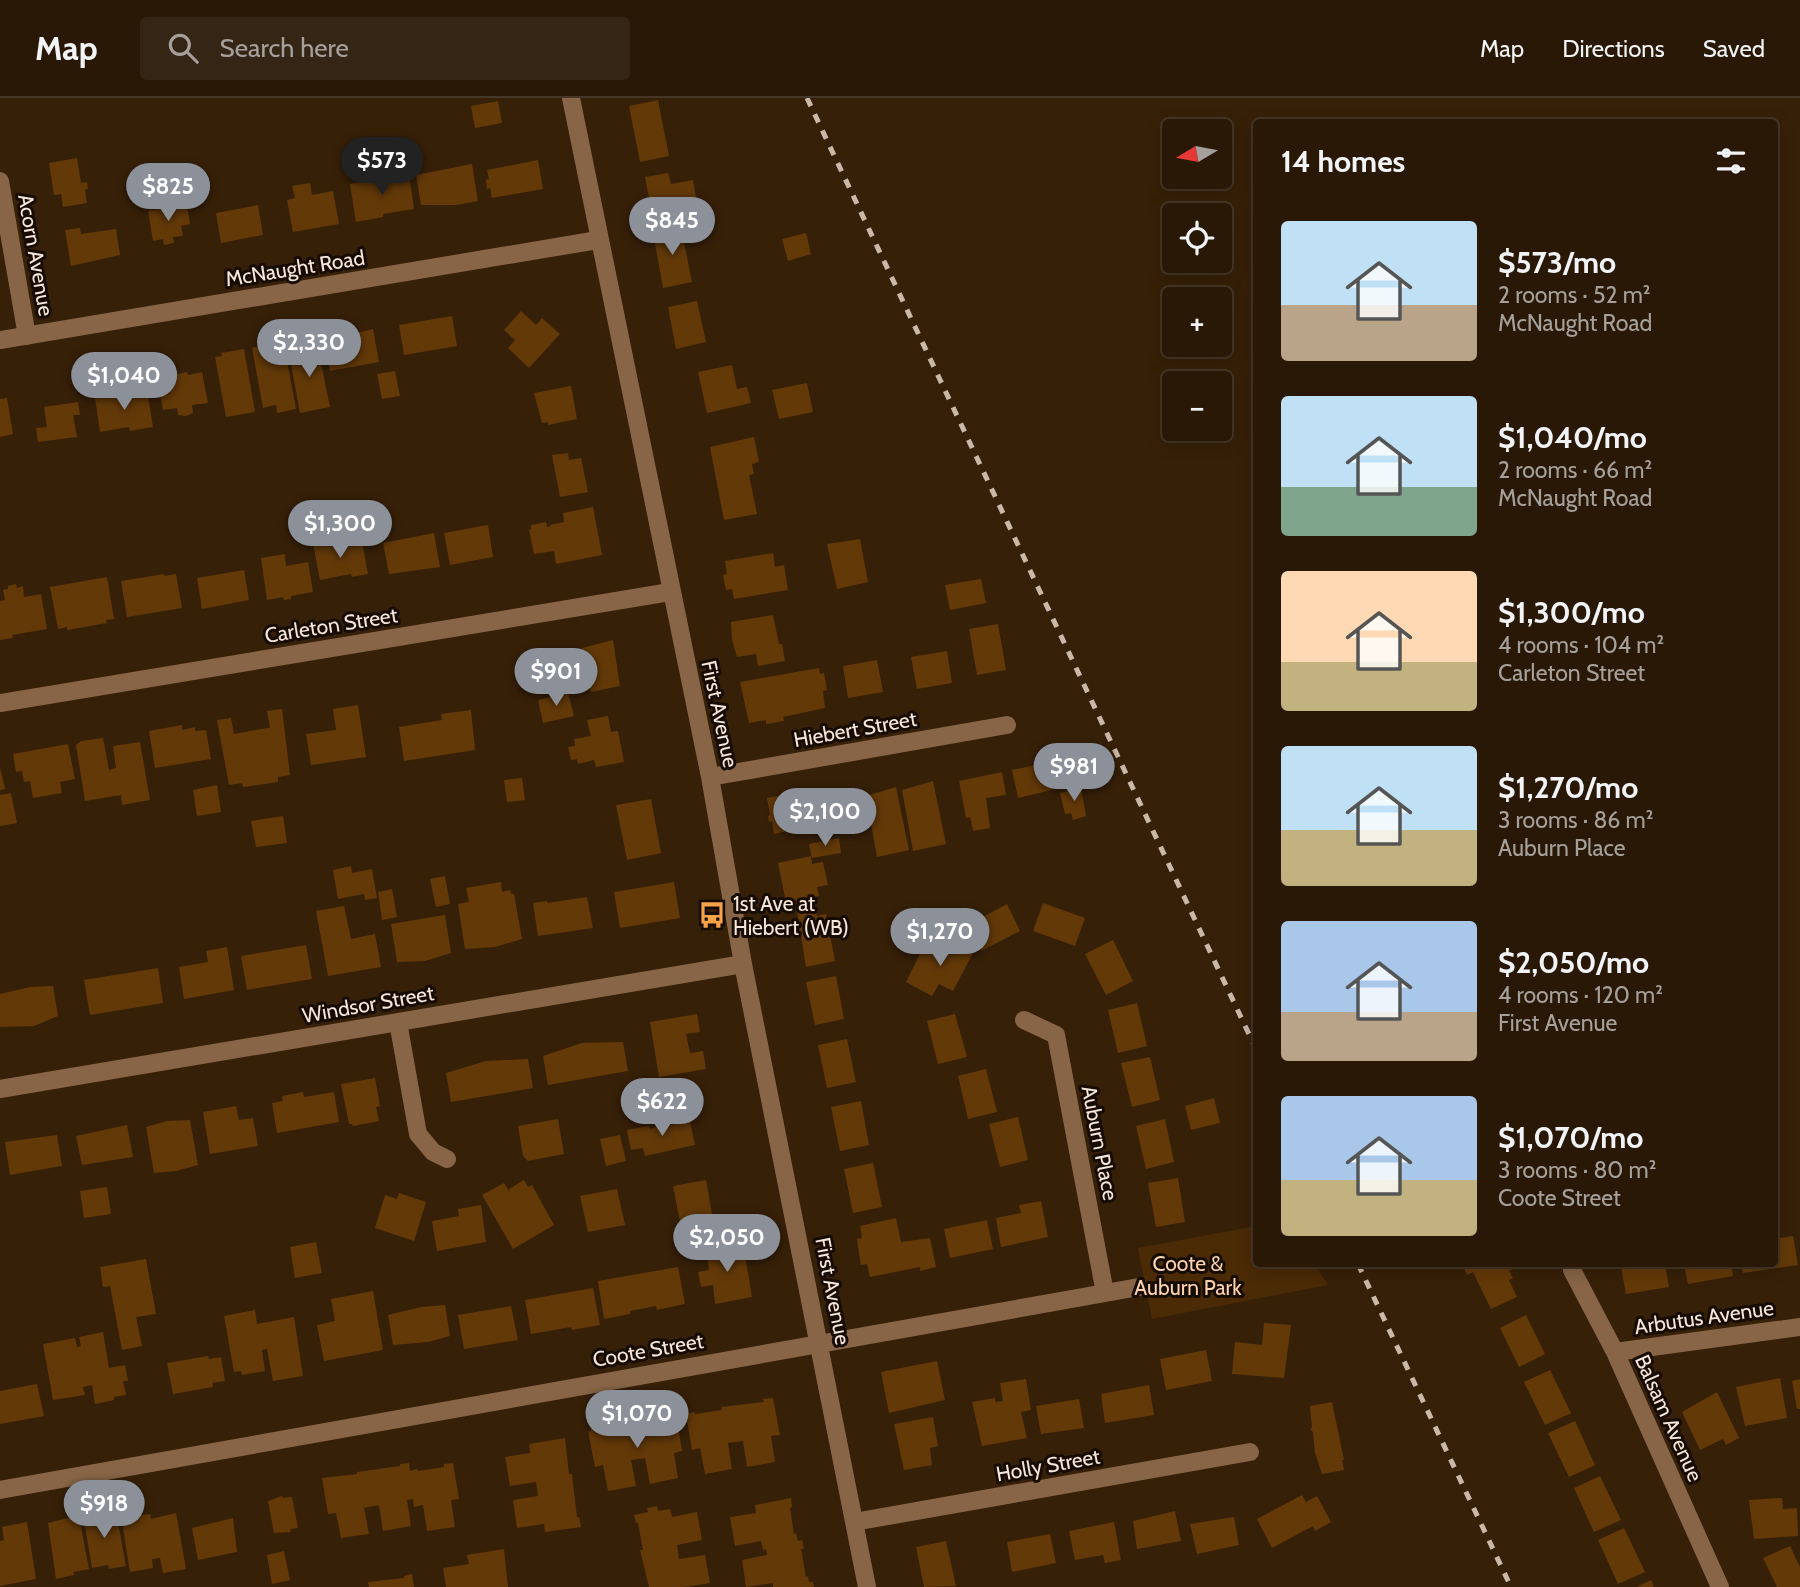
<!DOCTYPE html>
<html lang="en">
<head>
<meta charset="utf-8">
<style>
	:root { --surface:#291806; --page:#352514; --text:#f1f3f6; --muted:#a5a09b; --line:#453728; --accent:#8c9099 }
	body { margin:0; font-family:Cabin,sans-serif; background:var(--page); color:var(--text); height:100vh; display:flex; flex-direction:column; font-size:26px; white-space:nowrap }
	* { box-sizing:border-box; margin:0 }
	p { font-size:23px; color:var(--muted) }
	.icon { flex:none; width:38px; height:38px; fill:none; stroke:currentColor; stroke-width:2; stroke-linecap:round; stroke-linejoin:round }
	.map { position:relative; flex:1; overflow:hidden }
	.panel { position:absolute; left:1253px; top:21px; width:525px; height:1148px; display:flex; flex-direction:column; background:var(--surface); border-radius:7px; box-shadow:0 4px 18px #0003,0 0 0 2px var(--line) }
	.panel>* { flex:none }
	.needle { width:46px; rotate:260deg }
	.controls { position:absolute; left:1162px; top:21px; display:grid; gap:14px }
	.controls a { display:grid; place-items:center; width:70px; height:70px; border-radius:7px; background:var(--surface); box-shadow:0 4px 18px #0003,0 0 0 2px var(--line); font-size:35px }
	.price { position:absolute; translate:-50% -60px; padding:0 16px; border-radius:24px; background:var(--accent); color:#fff; font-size:23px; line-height:46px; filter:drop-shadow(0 2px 4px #0008) }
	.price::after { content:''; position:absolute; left:50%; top:42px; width:21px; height:16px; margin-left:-10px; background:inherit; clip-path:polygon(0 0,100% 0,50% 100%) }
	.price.on { background:#222; color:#fff }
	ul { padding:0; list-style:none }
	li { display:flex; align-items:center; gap:21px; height:175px; padding:0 28px }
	li span { display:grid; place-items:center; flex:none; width:196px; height:140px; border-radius:7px; color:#555 }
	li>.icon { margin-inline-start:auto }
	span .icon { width:84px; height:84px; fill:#fffc; stroke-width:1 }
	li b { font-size:30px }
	h2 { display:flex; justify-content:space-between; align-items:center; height:84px; padding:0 28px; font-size:30px }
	header { display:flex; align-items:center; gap:42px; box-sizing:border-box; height:98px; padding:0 35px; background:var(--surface); border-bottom:2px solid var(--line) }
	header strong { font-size:33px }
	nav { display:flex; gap:38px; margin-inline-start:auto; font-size:24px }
	.search { width:490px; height:63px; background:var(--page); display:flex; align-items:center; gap:18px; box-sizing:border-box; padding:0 24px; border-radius:7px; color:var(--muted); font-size:26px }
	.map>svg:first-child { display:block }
	.green { fill:#4b2a06 }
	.building { fill:#633908 }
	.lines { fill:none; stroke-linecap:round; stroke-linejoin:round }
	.minor { stroke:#886546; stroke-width:18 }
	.rail { stroke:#cab9a9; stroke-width:5; stroke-dasharray:9 9; stroke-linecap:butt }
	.labels { text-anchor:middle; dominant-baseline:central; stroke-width:6; stroke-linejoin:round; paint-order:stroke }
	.street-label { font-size:21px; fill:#f7e7da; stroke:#170c04 }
	.poi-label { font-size:21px; fill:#f7e7da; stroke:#170c04; text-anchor:start }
	.park-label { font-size:21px; fill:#fdd3ae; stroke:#170c04 }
</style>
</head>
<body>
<header>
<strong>Map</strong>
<div class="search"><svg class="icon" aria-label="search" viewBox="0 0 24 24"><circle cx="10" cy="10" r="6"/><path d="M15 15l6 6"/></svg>Search here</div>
<nav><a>Map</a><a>Directions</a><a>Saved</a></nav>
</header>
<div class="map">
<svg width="1800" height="1489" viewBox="0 0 1800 1489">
	<rect width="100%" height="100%" fill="#372008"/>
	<path class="green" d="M1256,1128V1166H1314L1328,1187L1152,1221L1138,1150Z"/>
	<path class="building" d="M658,2L669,58L640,64L629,8Z
		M498,3L502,25L475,30L471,8Z
		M77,60L81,85L87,84L88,91L85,92L87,105L63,109L61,96L54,97L49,65Z
		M538,62L543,91L492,100L490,90L487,91L486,82L489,81L487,72Z
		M472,66L478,103L456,107H421L416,77Z
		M668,75L671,86L693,82L698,111L657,119L653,99L649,100L645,79Z
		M409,76L414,111L383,116V119L356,124L350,86Z
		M310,85L312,97L333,93L339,126L293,134L287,102L295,100L292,88Z
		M187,107L190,126L181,128L183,138L173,139L174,145L164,147L163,141L153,143L148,113Z
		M258,107L263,137L221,145L216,115Z
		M681,129L692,184L663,190L653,134Z
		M80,130L81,136L116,131L120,157L71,168L65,132Z
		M806,135L811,156L788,163L782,141Z
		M697,203L706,244L676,251L668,209Z
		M521,213L536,227L542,220L560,236L529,270L508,250L515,242L504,232Z
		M452,218L457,248L404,257L399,227Z
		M373,231L379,264L330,273L325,243Z
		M283,241L296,311L277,315L276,307L263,310L252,250Z
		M317,246L330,309L300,315L289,255L295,254L294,251Z
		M244,251L255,314L226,319L215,259L222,258L221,255Z
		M732,267L737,291L747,289L751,305L707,315L698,274Z
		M395,273L400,298L382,301L377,276Z
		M187,274L188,277L202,274L208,305L192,307L193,315L186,318L178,317L177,310L163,312L157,282L168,280L167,278Z
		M807,285L813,314L779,321L772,292Z
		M571,288L577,321L548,327V324L542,325L534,295Z
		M147,292L153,329L130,333L129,329L100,334L95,300Z
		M7,300L13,336L0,339V301Z
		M78,304L80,317H73L77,339L38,344L36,330L47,329L44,309Z
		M754,339L759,364L752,366L754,376L749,377L757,416L724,422L710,349Z
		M568,355L569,362L581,360L588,394L560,399L552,357Z
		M593,409L602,457L556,466L554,453L534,456L529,432L531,431V427L546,424L547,429L551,428L550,427L564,424L563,415Z
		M384,412L389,439L373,442L368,415Z
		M488,427L493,459L450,467L444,435Z
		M434,435L440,469L389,476L383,445Z
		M330,441L331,449L362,443L368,476L352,479L351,476L320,482L313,445Z
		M860,441L868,484L837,491L827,446Z
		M773,455L775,469L784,467L788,492L734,501L732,491L726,492L723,477L727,476L725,463Z
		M285,456L286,468L308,464L313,494L291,498V501L284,502L283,499L267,502L261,460Z
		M244,472L249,502L202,511L197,480Z
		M164,476V478L176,476L182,510L127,519L121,483Z
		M107,479L114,521L106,522L107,525L67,532V529L58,531L50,489Z
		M981,481L986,505L950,512L945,487Z
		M16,486L17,490L23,488L24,499L41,496L47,531L12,537L13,540L0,542V503L5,502L3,492L8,491V488Z
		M773,517L779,546H782L785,563L758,568L756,556L737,559L732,542L731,524Z
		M998,526L1006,572L977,577L969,531Z
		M613,542L620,588L591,594L581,565H585L582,550Z
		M947,553L952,585L917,591L911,559Z
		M877,562L883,594L848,600L843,568Z
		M819,570L820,576L824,575L827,592L823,593L825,610L783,619L784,623L766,626V622L749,625L740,584Z
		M568,595L574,618L543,625L538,602Z
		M358,607L366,659L311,667L306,636L336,632L333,611Z
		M282,611L290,677L278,679V684L243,689L242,685L229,687L217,622L231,620L234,636L267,630H270L267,613Z
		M471,612L475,652L404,663L399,629L442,622L441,616Z
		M608,618L611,634L618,633L624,664L596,669L594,662L578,666L577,661L571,662L568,649L575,648L574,641L591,638L587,622Z
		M182,627V632L195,629V633L206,632L211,661L155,670L149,633Z
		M103,640L109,672L116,670L113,648L140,644L150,702L122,707L121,697L85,703L76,647L81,643Z
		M68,646L75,681L60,684L62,695L33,700L30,683L24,684L22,673L16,674L13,656Z
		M1049,664L1056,691L1018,700L1012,672Z
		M0,670L5,691L0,692Z
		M1002,674L1006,697L986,700L990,730L973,733L970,719L966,720L959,683Z
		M522,680L525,702L507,704L504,682Z
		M933,683L946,746L913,753L902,692Z
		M217,687L221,714L197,718L193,692Z
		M896,689L909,752L877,759L866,698Z
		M1081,690L1086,718L1073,722L1071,715L1065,716L1060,695Z
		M808,692L813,719L794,723L796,731L774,736L772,723L769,724L768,718L770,717L767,700Z
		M11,695L17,725L0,728V697Z
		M651,701L661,755L627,762L616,707Z
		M283,718L287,745L256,749L251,723Z
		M839,740L841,755L812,760L809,746Z
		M811,758L812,766L823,764L828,787L817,789L819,798L786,804L778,765Z
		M351,768L352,775L372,771L377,800L365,802L364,796L338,801L333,772Z
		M445,778L450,806L436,809L430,781Z
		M501,784L502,794L510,792L511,796H514L522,841L495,849L465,851L458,806L469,804L466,790Z
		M674,784L680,820L620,830L614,794Z
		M392,791L397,819L382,822L378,794Z
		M587,799L593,830L538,838L533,805L547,803V805Z
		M1043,805L1085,820L1075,848L1033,833Z
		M1007,806L1020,833L981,853L968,827Z
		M344,808L351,841L375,836L381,869L328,878L316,813Z
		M816,809L817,818L826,816L835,863L806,869L797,813Z
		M445,817L451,855L425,863L397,864L391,826Z
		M946,840L973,855L953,893L939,886L932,898L906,884L923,850L937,857Z
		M1113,842L1133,883L1106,897L1085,856Z
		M306,847L312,881L247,892L241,858Z
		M227,849L234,892L184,901L179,869L208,864L206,853Z
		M158,870L163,905L90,917L84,882Z
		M836,878L844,921L815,927L806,884Z
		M53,888L58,918L34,928L0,929V896L30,889Z
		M1137,905L1147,948L1118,955L1108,912Z
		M697,916L700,934L686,936L690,955L703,953L706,971L659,979L650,924Z
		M955,916L967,959L938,966L927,923Z
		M847,941L856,984L827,990L818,947Z
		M623,944L628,973L548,987L543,958L582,945Z
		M1150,959L1160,1002L1132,1009L1121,965Z
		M528,961L533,990L451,1004L446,975L486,963Z
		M986,971L997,1014L968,1021L958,978Z
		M375,980L380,1008L376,1009L379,1023L353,1028L352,1026H349L341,986Z
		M303,994L304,999L334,994L339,1024L277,1035L272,1005L283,1003L282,998Z
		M1214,1000L1220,1025L1191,1032L1185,1008Z
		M861,1003L869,1047L840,1053L831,1009Z
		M236,1008L239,1022L253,1020L258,1048L210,1056L203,1014Z
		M1018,1019L1028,1062L1000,1069L989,1026Z
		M558,1021L564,1056L528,1063L523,1058L518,1028Z
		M1165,1021L1174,1064L1146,1071L1136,1028Z
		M190,1022L198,1067L176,1073L154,1075L146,1029L167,1023Z
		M690,1023L695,1047L645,1058L643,1050L631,1052L627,1032L649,1028L650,1031L664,1025L665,1028Z
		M127,1027L133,1059L82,1067L76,1038Z
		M57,1037L62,1068L10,1077L5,1044Z
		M620,1037L626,1063L606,1068L600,1041Z
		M873,1065L882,1109L853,1115L844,1071Z
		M1178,1080L1185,1124L1156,1129L1148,1085Z
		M524,1082L528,1089L532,1087L554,1127L513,1151L482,1097L504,1085L510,1095L509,1091Z
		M706,1082L715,1133L683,1139L673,1088Z
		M107,1089L111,1116L84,1120L80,1093Z
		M617,1091L625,1127L588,1134L580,1098Z
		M399,1095L426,1104L414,1143L375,1130L385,1097L397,1101Z
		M1041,1103L1048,1139L1001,1149L996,1120L1021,1115L1019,1107Z
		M481,1107L486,1144L437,1153L432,1123L459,1118L458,1111Z
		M896,1120L901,1144L930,1140L936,1169L920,1173V1169L870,1179L867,1166L861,1167L859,1156L857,1141L862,1140L860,1128Z
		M987,1122L993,1151L950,1160L944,1131Z
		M1793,1138L1798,1167L1743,1175L1741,1166H1774V1141Z
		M316,1144L322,1175L295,1180L290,1149Z
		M743,1145L752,1199L715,1206L713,1187L701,1189L698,1174L709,1172L706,1151Z
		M146,1161L156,1216L136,1219L142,1248L122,1252L110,1188L103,1189L100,1169Z
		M1472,1166H1511L1514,1170L1509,1173L1513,1180L1509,1182L1517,1199L1491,1211L1473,1174L1467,1177L1464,1170Z
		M1642,1166H1665L1669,1189L1626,1196L1621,1169Z
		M1684,1166H1731L1733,1178L1688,1186Z
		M678,1169L685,1206L657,1212L656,1208L630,1213V1216L604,1221L598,1183Z
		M593,1190L600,1227L572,1232L571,1229L531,1236L525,1202Z
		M373,1193L383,1252L324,1263L317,1227L335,1223L331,1201Z
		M445,1207L450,1238L428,1244L393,1247L388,1217L421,1209Z
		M511,1208L518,1242L464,1251L458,1217Z
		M255,1212L257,1226L294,1219L303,1278L273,1283L267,1251L262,1252L265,1273L242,1277L241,1273L234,1274L224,1218Z
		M1526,1217L1545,1256L1519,1269L1500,1230Z
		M1264,1225L1291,1227L1284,1280L1232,1276L1235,1244L1262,1247Z
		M103,1234L109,1270L125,1267L128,1283H123L126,1297L114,1299V1302L95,1306L92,1287L83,1289L85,1297L53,1302L43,1246L75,1240L77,1249L81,1248L79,1239Z
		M1206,1252L1212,1283L1166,1292L1160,1261Z
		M208,1258L209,1261L221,1259L225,1283L212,1285L213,1289L173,1296L167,1265Z
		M937,1263L945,1302L889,1315L881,1274Z
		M1550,1272L1571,1315L1545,1327L1524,1284Z
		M1780,1280L1787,1320L1745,1328L1736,1289Z
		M1026,1281L1031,1312L1021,1314L1027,1340L982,1348L972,1304L995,1300V1304L1003,1303L1000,1285Z
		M1800,1281V1311H1797L1792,1283Z
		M37,1286L44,1318L0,1326V1293Z
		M1149,1287L1154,1317L1105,1325L1101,1296Z
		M1717,1294L1739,1340L1726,1347L1723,1341L1700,1352L1682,1314Z
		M773,1300L780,1337L771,1338L775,1364L747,1369L743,1343L728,1345L732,1371L705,1376L700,1350L692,1352L686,1316L694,1314L695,1316L722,1312L721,1309L764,1304L763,1301Z
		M1079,1301L1084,1330L1041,1336L1036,1308Z
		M1332,1304L1344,1362H1342L1344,1372L1322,1376L1315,1355L1313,1334L1310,1331L1312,1330L1310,1308Z
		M676,1317L682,1353L674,1355L678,1380L650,1386L645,1360L631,1362L636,1388L608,1393L603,1367L595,1369L588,1333H591V1329L606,1326L607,1332L615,1330L614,1325L625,1323L626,1327L639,1325L638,1321L650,1318L651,1324Z
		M933,1319L938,1348L930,1350L932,1367L904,1372L894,1326Z
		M1575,1323L1595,1367L1569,1379L1548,1335Z
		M565,1340L569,1376H572L577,1419H579L581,1429L545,1434L544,1426L517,1430L513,1402L538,1398L536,1384L510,1388L505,1359L530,1355L529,1346Z
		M409,1365L410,1373L417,1371L418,1373L444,1369V1366L453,1365L459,1401L451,1402L455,1429L427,1433L423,1407L414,1409L413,1401L407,1402L411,1428L383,1433L379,1407L364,1410L369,1436L341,1440L336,1415L328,1416L322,1380L357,1376V1374L400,1368V1366Z
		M1600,1378L1621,1422L1594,1434L1574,1390Z
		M1302,1397L1306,1404L1317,1398L1331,1424L1315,1433L1313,1428L1272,1450L1257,1421Z
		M282,1398L283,1400L292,1399L298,1430L290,1431L291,1434L274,1435L268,1403Z
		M791,1400L792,1409L790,1410L794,1436L796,1435L798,1443L802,1442L804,1451H801L806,1479L808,1478L809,1484H813L814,1489H773V1485L746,1489L742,1462L767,1457L766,1451L763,1452L761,1443L735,1448L730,1419L756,1415L755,1407Z
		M1782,1400L1783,1411L1797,1410L1798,1438L1754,1441L1749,1402Z
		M657,1408L658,1413L670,1411L672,1419L697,1414L702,1442L677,1447L679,1461L705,1457L710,1485L684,1489H649L640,1452H643L638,1425H636L634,1417L648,1414L647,1410Z
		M113,1413H116L126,1468L109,1471L108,1467L92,1470L83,1417Z
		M1175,1413L1181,1443L1137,1451L1133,1423Z
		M141,1415V1417L150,1416L151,1421L176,1415L186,1471L163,1475L160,1460L152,1461L153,1470L130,1474L121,1418Z
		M1234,1419L1239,1447L1197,1456L1190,1426Z
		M68,1420H79L80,1423L89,1471L73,1474L74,1477L56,1481L48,1425Z
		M233,1420L237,1454L198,1462L192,1430Z
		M27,1424L36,1481L0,1488V1443L4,1442L2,1429Z
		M1114,1424L1121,1462L1105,1465L1103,1457L1075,1462L1069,1433Z
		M1624,1430L1645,1474L1618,1486L1598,1442Z
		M1050,1436L1056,1465L1012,1474L1007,1444Z
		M946,1443L956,1488L924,1489L916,1449Z
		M1790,1448L1800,1469V1489H1777L1763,1460Z
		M504,1451L508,1489H446L443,1470L469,1466L467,1457Z
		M284,1453L290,1482L272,1486L267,1457Z
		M412,1476L414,1489H369L368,1484L404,1480V1478Z
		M1651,1482L1654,1489H1637Z"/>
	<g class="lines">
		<path class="minor" d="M571,0L710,679L743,866L867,1489
			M0,83L27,238
			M0,242L598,142
			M0,605L670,494
			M710,679L1007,627
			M1024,922L1056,937L1105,1195
			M398,924L418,1036L433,1054L447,1061
			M0,991L743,866
			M1572,1172L1615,1254L1720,1489
			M1615,1254L1800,1229
			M0,1392L1139,1189
			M854,1424L1250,1354"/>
		<path class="rail" d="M807,0L1256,951
			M1358,1166L1511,1489"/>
	</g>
	<defs>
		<symbol id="bus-bare" viewBox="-9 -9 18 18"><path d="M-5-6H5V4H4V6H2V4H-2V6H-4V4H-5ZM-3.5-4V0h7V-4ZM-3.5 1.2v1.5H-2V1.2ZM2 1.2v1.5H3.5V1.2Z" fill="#f7a149" stroke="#170c04" stroke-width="2.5" paint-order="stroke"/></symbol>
	</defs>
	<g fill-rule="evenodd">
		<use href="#bus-bare" x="693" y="798" width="38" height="38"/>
	</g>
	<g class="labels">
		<g class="street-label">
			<text transform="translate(36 157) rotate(80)">Acorn Avenue</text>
			<text transform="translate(295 170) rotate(-9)">McNaught Road</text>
			<text transform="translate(331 527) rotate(-9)">Carleton Street</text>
			<text transform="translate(720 616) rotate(78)">First Avenue</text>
			<text transform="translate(855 631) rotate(-10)">Hiebert Street</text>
			<text transform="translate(368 906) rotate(-10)">Windsor Street</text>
			<text transform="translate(1100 1045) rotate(79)">Auburn Place</text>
			<text transform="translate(833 1193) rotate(79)">First Avenue</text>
			<text transform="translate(1704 1219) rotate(-8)">Arbutus Avenue</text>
			<text transform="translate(648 1252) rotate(-10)">Coote Street</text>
			<text transform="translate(1669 1320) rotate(66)">Balsam Avenue</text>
			<text transform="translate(1048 1367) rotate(-10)">Holly Street</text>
		</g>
		<g class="poi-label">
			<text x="733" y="805">1st Ave at<tspan x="733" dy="24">Hiebert (WB)</tspan></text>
		</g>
		<g class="park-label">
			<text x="1188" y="1165">Coote &amp;<tspan x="1188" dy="24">Auburn Park</tspan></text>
		</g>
	</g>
</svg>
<div class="controls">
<a><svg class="needle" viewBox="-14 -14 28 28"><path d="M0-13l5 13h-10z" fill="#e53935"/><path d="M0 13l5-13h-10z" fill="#a5a09b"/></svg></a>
<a><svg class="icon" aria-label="locate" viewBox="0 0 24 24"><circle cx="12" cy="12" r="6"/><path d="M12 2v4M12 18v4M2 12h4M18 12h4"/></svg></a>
<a>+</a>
<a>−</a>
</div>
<b class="price on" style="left:382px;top:99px">$573</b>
<b class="price" style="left:168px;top:125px">$825</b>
<b class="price" style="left:672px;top:159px">$845</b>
<b class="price" style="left:309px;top:281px">$2,330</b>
<b class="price" style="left:124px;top:314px">$1,040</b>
<b class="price" style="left:340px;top:462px">$1,300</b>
<b class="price" style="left:556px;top:610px">$901</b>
<b class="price" style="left:1074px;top:705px">$981</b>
<b class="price" style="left:825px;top:750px">$2,100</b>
<b class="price" style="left:940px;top:870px">$1,270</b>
<b class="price" style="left:662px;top:1040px">$622</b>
<b class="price" style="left:727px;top:1176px">$2,050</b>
<b class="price" style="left:637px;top:1352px">$1,070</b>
<b class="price" style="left:104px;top:1442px">$918</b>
<section class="panel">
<h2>14 homes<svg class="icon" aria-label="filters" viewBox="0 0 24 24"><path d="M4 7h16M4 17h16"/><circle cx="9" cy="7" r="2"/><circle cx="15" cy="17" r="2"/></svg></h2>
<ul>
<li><span style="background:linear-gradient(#bfe0f5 60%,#b9a48a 0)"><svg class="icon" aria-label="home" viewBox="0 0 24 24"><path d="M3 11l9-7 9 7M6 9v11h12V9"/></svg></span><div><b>$573/mo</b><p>2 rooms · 52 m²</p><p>McNaught Road</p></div></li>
<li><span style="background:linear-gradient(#bfe0f5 65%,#7fa58c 0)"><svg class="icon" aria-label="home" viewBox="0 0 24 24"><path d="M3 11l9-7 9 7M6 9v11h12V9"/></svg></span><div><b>$1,040/mo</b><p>2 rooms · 66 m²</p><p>McNaught Road</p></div></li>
<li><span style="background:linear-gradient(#ffd9b3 65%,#c2b280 0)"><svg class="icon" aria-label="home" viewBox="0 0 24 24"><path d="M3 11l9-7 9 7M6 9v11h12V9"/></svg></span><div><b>$1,300/mo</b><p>4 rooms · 104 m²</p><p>Carleton Street</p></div></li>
<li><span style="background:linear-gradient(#bfe0f5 60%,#c2b280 0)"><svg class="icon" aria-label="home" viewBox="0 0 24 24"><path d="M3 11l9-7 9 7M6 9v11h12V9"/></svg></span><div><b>$1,270/mo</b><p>3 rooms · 86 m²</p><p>Auburn Place</p></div></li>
<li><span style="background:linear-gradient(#a9c7e8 65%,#b9a48a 0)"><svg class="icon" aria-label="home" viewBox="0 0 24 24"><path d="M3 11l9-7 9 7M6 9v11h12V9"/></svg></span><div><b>$2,050/mo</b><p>4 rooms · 120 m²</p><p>First Avenue</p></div></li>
<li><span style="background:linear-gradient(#a9c7e8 60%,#c2b280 0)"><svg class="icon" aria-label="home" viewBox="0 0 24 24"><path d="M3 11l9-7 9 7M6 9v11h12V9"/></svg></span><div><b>$1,070/mo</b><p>3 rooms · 80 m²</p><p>Coote Street</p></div></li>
</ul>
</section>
</div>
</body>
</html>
